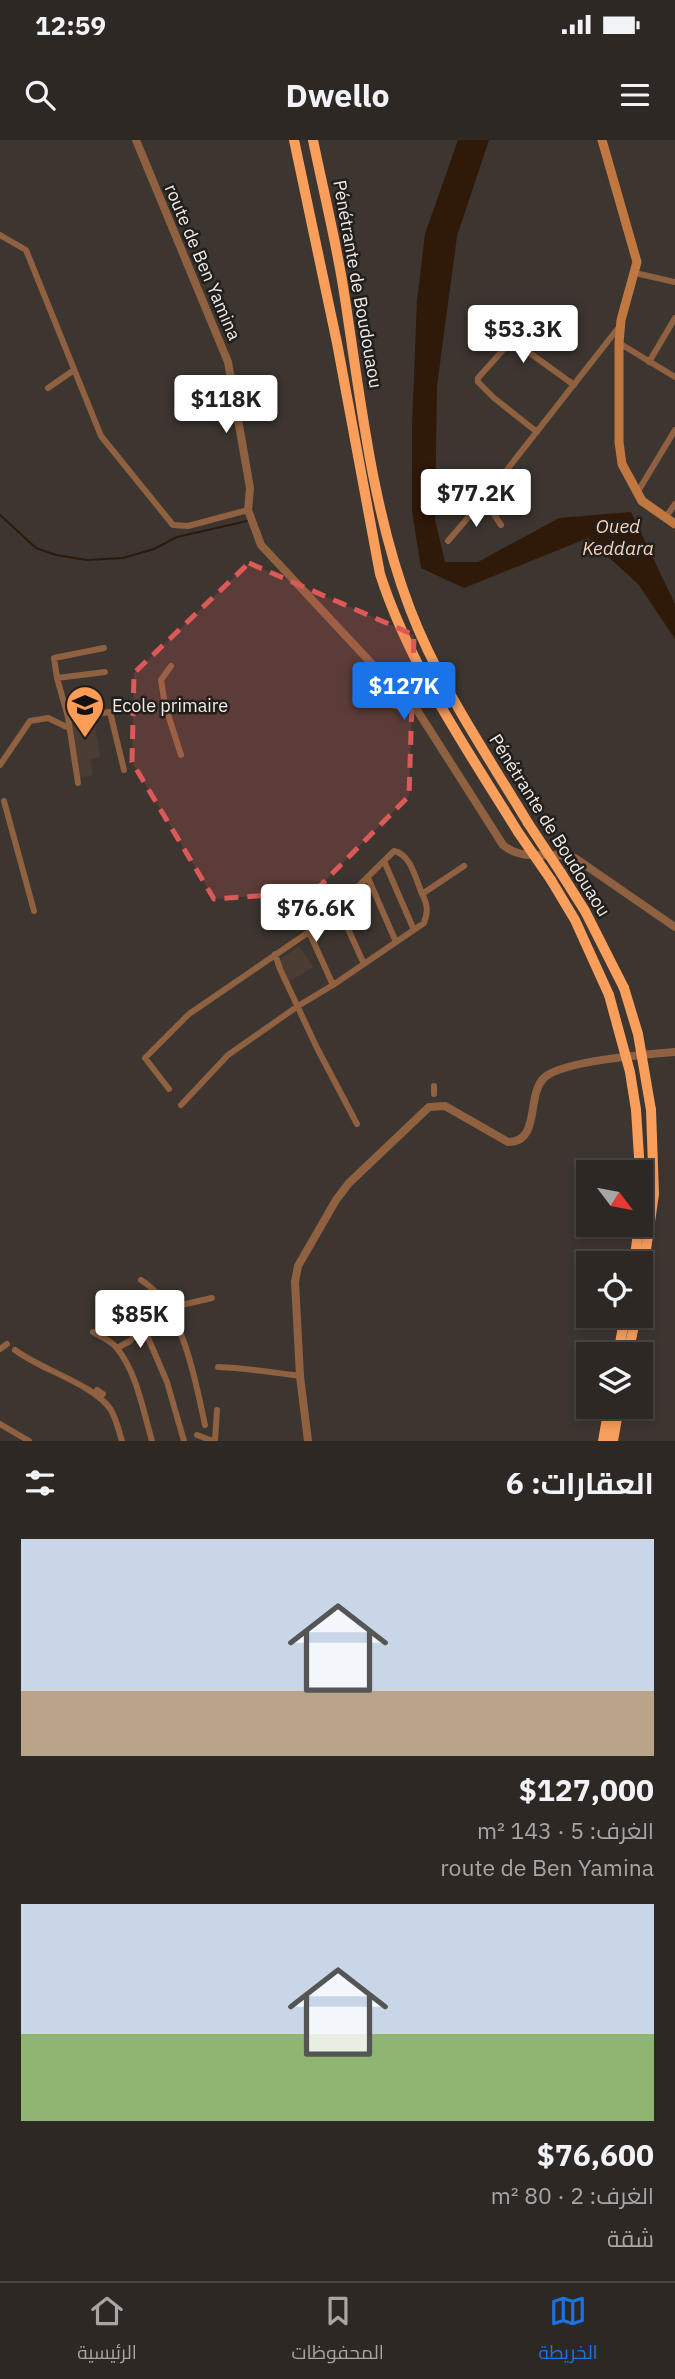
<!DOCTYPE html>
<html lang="ar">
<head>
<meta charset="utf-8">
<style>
	:root { --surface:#2e2824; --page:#3a3431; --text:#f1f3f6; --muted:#a7a6a6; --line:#494441; --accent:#1a73e8 }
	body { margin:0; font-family:"IBM Plex Sans",Cairo,sans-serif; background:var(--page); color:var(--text); direction:rtl; height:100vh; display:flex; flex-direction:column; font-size:26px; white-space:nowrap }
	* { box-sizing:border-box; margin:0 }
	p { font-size:23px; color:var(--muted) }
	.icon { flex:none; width:38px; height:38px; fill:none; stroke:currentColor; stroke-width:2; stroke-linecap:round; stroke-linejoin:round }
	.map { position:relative; height:1301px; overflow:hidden; direction:ltr }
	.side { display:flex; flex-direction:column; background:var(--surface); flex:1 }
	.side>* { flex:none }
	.needle { width:46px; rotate:122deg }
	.fabs { position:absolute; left:576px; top:1020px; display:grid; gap:14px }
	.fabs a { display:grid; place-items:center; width:77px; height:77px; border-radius:0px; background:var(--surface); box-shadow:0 4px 10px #0003,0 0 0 2px var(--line); font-size:35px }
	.price { position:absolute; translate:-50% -60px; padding:0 16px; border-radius:7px; background:#fff; color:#222; font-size:23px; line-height:46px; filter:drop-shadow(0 2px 4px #0008) }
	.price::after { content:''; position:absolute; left:50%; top:42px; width:21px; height:16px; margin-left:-10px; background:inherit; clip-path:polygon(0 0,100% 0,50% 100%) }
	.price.on { background:var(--accent); color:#fff }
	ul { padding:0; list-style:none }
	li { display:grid; align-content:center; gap:14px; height:371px; padding:0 21px }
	li span { display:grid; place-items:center; height:217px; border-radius:0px; color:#555 }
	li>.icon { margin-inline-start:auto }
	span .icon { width:126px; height:126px; fill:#fffc; stroke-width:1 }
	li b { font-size:30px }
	h2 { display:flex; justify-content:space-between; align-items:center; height:84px; padding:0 21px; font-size:30px }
	.status { display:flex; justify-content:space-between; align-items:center; height:49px; padding:0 35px; background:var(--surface); direction:ltr }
	.status svg { height:19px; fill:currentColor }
	header { display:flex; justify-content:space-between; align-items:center; height:91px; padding:0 21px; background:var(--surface); font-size:32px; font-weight:700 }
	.menu { display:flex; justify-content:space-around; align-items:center; height:98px; border-top:2px solid var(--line); background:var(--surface); font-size:19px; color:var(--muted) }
	.menu a { display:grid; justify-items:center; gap:4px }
	.menu .on { color:var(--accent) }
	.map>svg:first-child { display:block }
	.built { fill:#4b3d34 }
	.water { fill:#2f1909 }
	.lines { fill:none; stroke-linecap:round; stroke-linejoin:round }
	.stream { stroke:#2f1909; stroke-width:2 }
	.minor { stroke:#906140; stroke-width:6 }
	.tertiary { stroke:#906140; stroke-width:8 }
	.secondary { stroke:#c17740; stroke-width:9 }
	.motorway { stroke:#fa9e5b; stroke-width:10 }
	.motorway-bridge { stroke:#fa9e5b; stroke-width:10 }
	.marked { fill:#dc5958; fill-opacity:0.2; stroke:#dc5958; stroke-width:5; stroke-dasharray:14 9; stroke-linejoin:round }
	.labels { text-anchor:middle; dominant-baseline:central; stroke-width:5; stroke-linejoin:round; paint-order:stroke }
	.street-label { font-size:18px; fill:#f0ebe8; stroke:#211e1b }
	.poi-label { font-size:18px; fill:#f0ebe8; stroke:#211e1b; text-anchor:start }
	.water-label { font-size:19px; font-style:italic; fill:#f9d2b7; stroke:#211e1b }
</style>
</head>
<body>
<div class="status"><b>12:59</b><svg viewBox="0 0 49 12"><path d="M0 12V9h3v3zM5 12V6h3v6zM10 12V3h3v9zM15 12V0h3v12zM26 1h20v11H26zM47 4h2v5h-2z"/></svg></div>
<header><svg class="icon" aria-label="menu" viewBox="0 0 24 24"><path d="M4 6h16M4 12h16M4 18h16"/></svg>Dwello<svg class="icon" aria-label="search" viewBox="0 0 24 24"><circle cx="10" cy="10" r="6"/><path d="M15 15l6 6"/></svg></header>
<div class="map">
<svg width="675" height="1301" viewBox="0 0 675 1301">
	<rect width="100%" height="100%" fill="#3d3530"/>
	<path class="built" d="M94,579L100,617L90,619L93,635L78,638L71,582Z
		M299,806L313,827L287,843L275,823Z"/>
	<path class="water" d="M458,0H489L457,96L437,246L435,380L445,422H478L559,378L631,372L675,464V499L639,445L588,398L464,448L421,428L412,371V286L417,161L425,94Z"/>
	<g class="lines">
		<path class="stream" d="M0,375L36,408L56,415L87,420L123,418L154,409L177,397L247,381"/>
		<path class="minor" d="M0,95L26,110L101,296L173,385L188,386L248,370
			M635,133L675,142
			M619,203L675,237
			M649,222L675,178
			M48,248L74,230
			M537,292L494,258L478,242V238L512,200L574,245
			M637,353L675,290
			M666,377L675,364
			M501,385L484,359L619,187
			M448,401L484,359
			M171,526L161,540L165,565L181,615
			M57,538L105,532
			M68,577L110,572L124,630
			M0,625L30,581L48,578L69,588
			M78,643L68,577L57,538L54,518L104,508
			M4,661L34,771
			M384,721L414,790
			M368,738L396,802
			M338,767L364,824
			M309,792L333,845L424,783C428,772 428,765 422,754
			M275,814L280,829L317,908L357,984
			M169,949L145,918L189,874L319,785L394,711C411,714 416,740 422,754L464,726
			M434,954V946
			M181,965L228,915L298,866L333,845
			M141,1140C183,1166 195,1239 205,1285
			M110,1161L131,1177L146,1193L167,1242L184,1301
			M168,1168L212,1158
			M93,1192C101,1197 110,1200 116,1207C137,1232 143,1271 152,1301
			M117,1208L130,1201L141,1187
			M0,1209L7,1204
			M15,1210C41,1230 94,1244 111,1270C116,1279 119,1291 122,1301
			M218,1227C246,1228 272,1232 300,1236
			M97,1250L103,1254
			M0,1284L29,1301
			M197,1295L213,1301
			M215,1301L217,1270"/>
		<path class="tertiary" d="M136,0L228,222L250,348L248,370L261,405L387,540L408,552L410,561L402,567L395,565V559L392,558L396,551L400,549
			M410,559L503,705C524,723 550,710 575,718L675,787
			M308,1301L300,1236L295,1142L298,1126L336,1060L349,1043L429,967L445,966L508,1002C541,1002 526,955 544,938C561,921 649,914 675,912"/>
		<path class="secondary" d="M602,0L637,122L621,180L619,203V302L622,324L642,361L675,384"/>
		<path class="motorway" d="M294,0L337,203L380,434C410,527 467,609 518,692
			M313,0C323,49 335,97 343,146C360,253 371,367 410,469C439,545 486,613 528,683
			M561,733L585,771L624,848
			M551,740L575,780L609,855
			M636,970L640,1032
			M634,1124L639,1085
			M640,1151L654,1054L651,970
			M618,1214L625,1176
			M628,1214L636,1176
			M603,1301L609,1267
			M613,1301L619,1267"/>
		<path class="motorway-bridge" d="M528,683L561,733
			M518,692L551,740
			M624,848L638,894L651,970
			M609,855L630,932L636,970"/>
	</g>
	<path class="marked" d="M249,423L414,495L409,656L314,752L214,759L132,622L134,533Z"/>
	<defs>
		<symbol id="school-pin" viewBox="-11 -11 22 30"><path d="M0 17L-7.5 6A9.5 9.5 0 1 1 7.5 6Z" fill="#fd9d55" stroke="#211e1b"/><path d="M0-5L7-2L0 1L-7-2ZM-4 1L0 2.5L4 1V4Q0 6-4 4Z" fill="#111"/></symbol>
	</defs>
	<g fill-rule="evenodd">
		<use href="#school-pin" x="63" y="543" width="44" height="60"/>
	</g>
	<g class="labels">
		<g class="street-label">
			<text transform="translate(203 122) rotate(67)">route de Ben Yamina</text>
			<text transform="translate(358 144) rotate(80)">Pénétrante de Boudouaou</text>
			<text transform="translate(550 685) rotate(58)">Pénétrante de Boudouaou</text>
		</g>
		<g class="poi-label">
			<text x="112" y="565">Ecole primaire</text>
		</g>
		<g class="water-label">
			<text x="618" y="386">Oued<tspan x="618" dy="22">Keddara</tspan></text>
		</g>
	</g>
</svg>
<div class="fabs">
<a><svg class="needle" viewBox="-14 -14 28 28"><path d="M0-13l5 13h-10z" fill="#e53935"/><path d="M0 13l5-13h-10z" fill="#a7a6a6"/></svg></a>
<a><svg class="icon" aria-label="locate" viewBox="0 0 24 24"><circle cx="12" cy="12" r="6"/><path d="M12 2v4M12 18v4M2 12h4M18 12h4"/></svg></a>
<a><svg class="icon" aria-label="layers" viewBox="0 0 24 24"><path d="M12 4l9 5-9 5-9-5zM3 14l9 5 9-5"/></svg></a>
</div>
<b class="price" style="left:523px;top:225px">$53.3K</b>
<b class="price" style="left:226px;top:295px">$118K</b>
<b class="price" style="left:476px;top:389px">$77.2K</b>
<b class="price on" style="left:404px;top:582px">$127K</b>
<b class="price" style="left:316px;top:804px">$76.6K</b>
<b class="price" style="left:140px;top:1210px">$85K</b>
</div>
<section class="side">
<h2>العقارات: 6<svg class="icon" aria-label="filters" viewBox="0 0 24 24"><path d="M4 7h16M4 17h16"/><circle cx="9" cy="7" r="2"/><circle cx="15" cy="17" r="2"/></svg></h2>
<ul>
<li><span style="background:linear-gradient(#c9d6e8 70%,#b9a48a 0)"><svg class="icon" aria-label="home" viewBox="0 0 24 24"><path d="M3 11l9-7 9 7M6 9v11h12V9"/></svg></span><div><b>$127,000</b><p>الغرف: 5 · 143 m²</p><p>route de Ben Yamina</p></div></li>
<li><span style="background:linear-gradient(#c9d6e8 60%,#8fb573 0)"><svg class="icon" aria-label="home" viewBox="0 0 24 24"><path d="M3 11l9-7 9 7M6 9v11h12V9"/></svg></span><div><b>$76,600</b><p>الغرف: 2 · 80 m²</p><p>شقة</p></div></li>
</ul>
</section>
<nav class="menu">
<a class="on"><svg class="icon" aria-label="map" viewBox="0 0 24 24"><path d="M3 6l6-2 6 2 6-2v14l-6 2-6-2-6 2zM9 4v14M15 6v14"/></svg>الخريطة</a>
<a><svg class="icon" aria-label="saved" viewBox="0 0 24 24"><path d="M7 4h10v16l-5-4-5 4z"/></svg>المحفوظات</a>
<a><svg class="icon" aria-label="home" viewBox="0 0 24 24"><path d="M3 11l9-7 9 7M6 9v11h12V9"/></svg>الرئيسية</a>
</nav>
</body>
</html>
